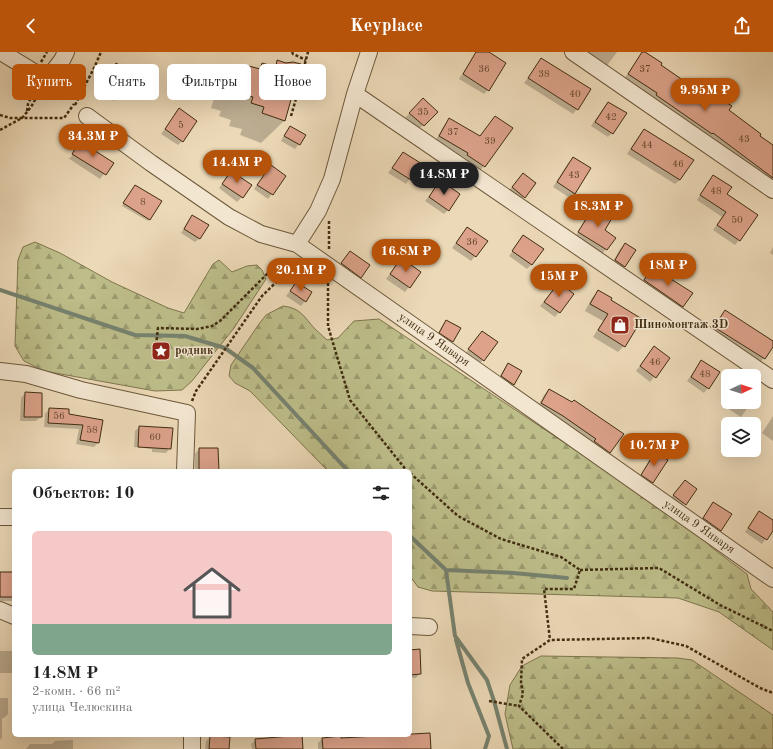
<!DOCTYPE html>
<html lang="ru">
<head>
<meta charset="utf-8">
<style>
	:root { --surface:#fff; --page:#f6f6f6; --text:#222; --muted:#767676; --accent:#b45309 }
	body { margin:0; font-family:"Old Standard TT",serif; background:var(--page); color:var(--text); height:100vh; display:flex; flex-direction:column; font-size:15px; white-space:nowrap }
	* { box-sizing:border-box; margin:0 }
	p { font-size:13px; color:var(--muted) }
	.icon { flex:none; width:22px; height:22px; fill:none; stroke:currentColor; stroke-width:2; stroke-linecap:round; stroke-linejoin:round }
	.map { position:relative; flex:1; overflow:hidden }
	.panel { position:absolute; left:12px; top:417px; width:400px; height:268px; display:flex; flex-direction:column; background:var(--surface); border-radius:6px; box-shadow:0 4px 16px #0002 }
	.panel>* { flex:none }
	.hud { position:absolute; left:12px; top:12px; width:400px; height:36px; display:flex; gap:8px }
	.needle { width:26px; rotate:86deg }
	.tools { position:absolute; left:721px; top:317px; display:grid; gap:8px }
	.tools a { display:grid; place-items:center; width:40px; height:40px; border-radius:6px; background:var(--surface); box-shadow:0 4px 16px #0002; font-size:20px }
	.price { position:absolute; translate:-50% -34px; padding:0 9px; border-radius:14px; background:var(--accent); color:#fff; font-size:13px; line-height:26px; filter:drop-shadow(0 1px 2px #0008) }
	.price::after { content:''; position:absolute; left:50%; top:24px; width:12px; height:9px; margin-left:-6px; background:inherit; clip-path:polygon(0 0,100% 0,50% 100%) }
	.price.current { background:#222; color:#fff }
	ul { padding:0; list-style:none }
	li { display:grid; align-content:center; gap:8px; height:212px; padding:0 20px }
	li span { display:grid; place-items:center; height:124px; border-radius:6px; color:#555 }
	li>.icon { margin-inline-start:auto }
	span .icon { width:72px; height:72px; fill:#fffc; stroke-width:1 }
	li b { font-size:17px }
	h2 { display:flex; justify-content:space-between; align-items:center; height:48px; padding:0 20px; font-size:17px }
	.chip { padding:0 14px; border-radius:6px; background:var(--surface); box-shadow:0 4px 16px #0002; font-size:14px; line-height:36px }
	.chip.current { background:var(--accent); color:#fff }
	header { display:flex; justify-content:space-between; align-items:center; height:52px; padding:0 20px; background:var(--accent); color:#fff; font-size:18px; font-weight:800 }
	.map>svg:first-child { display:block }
	.forest { fill:url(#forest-firs); stroke:#7f764d }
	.shadow { fill:#0003 }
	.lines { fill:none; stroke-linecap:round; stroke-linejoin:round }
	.stream { stroke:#76826f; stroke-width:4 }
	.building { fill:#dca28a; stroke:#412d10 }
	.minor-casing { stroke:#6c583a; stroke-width:18 }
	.path { stroke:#412d10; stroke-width:2.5; stroke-dasharray:3 2; stroke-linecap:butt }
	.minor { stroke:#f3e6d0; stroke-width:16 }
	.labels { text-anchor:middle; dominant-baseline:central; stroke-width:3; stroke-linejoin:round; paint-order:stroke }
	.number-label { font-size:10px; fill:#684a2e }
	.poi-label { font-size:12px; font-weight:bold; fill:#412d10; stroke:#f3e6d0; text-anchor:start }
	.street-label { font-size:12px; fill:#412d10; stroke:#f3e6d0 }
</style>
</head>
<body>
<header><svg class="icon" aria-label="back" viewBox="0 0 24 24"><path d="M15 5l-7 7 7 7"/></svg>Keyplace<svg class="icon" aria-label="share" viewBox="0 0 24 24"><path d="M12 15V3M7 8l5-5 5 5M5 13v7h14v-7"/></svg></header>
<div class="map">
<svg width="773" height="697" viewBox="0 0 773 697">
	<defs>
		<pattern id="forest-firs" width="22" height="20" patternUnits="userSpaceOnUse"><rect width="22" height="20" fill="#bdbe8a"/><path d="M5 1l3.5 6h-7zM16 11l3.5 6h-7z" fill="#9b9b6f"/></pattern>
	</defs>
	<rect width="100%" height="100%" fill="#ecd9b7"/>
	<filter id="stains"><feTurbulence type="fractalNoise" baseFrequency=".005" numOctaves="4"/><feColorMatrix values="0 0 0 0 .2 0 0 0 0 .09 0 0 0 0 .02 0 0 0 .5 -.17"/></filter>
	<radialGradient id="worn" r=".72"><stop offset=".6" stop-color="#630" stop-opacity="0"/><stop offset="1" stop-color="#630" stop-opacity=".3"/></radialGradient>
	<path class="forest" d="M35,190L60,201L112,230L168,256L184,261L213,212L219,208L232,220L247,214L257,213L262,218L266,227L234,276L192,329L182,338L155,339L44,319L24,309L15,294L18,208L23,195Z
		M283,254C301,256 304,265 315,277C319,281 323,284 327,288L338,286L354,269L379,267L688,473L703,485L711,495L747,522L751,537L773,560V598L719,560L678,546L432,539L418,535L410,524V419H328L250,339L235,331L229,324L231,313L259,272L266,263Z
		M541,604L677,606L692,608L773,663V697H513L505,662L510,633L522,614Z"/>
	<path class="shadow" d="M476,0H487L488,38L484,42L459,27Z
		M585,0H617L606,15Z
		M643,0L659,14L683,41L706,56L715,44L727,59L759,84L773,94V133L624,27Z
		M541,8L577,57L573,62L524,31Z
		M278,9L300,13L284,69L261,91L240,83L242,77L229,74L231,68L219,64L221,59L211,56L216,41L238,18L244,20L249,15L257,17L262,12L272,15Z
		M116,12L118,44L114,49L98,38L112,17Z
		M423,47L436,60L418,78L405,66Z
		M608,51L612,81L608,85L591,74L604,55Z
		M179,58L182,89L178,93L161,82Z
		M495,65L512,76L480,119L464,107L465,106L435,89L445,72L449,68L479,85Z
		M290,75L299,92L295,97L281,89L286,80Z
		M644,78L680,128L675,132L627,102L640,82Z
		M80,90L112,111L100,127L68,106H70L78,94H77Z
		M403,101L420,112L406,132L388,121Z
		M573,106L575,141L570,146L553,135L568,111Z
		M271,114L285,124L268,147L254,137Z
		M231,120L242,145L237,150L219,136Z
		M519,126L535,131L520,149L508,140Z
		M709,129L726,142L739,188L735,193L713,178L722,165L697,148Z
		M440,130L448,158L444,162L425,149Z
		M133,136L149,167L148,169L122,154Z
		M594,156L603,178L606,197L602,202L575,185L590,160Z
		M193,165L200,186L195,190L181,181L188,169Z
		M467,176L475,204L471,209L452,196Z
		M524,184L532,212L527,217L509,204Z
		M625,192L624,214L620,219L611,213L620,197Z
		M773,195V203L770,201Z
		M350,200L361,225L356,229L337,216Z
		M401,207L420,220L405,240L386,227Z
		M652,216L683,255L678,259L640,233Z
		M296,231L305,249L301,254L286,244Z
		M559,231L573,242L555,265L540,254Z
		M598,239L610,248L624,294L618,300L593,285L603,269L585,259L592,246Z
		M725,259L773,290V293L760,311L711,279Z
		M446,270L459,277L452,289L448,294L436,285L442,274Z
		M478,284L483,308L479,312L465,302Z
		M650,300L669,306L650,330L636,319Z
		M701,309L708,336L704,341L687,329Z
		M508,312L514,333L509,337L497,329L504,317Z
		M549,338L609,400L605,404L537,356L544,343Z
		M25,341L41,365L36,369H20L21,346Z
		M728,347V350H752L741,365L724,354Z
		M49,357L68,363L102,369L98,391L94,395L76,392L79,377L44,375L45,362Z
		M773,364V389L762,381Z
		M139,375L170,396L166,401L152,400V397L134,395L135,379Z
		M199,397L218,419H195V402Z
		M655,401L652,430L648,435L638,427L651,406Z
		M685,429L696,437L680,456L669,448Z
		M713,451L720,478L716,483L699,471Z
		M759,460L773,469V477L762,492L745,480Z
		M0,521H14V549H0Z
		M0,599H14V621H0Z
		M410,599L420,621L416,626H410Z
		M0,646H8V662L4,666H2V686L0,688Z
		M146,683H163L161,685H146Z
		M210,685L228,697H205L206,689Z
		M322,687H341L405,697H318V691Z
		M73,688V697H26L30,692H52L55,689Z
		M256,688L302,697H252L251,692Z"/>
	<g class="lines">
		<path class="stream" d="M0,238L135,283L185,284L225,296L253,316L348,419
			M410,484L446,518L455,584L487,628L494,649L507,697
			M446,518L513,521L567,526
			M456,588L468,631L489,684L485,697"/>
	</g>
	<path class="building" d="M476,0H489L506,11L489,39L463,22Z
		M642,0H645L662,11L661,13L690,33L685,40L706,56L715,43L732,54L729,58L761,82L760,84L773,93V126L713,81L712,82L656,43L657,41L628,22Z
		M541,6L591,37L578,58L528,26Z
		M277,8L286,11L293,10L301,12L285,69L262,61L264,55L251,51L253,45L241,42L243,36L233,34L238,17L247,20L249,14L260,17L262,11L276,15Z
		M116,11L134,22L119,45L101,34Z
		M423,46L438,60L424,74L409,61Z
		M608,50L627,61L613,82L595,70Z
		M179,56L197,69L183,90L165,77Z
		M495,64L513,76L485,115L467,103L468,101L439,84L449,66L480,84Z
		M290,74L306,83L300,93L284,84Z
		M644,77L694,108L680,128L631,97Z
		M80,89L114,111L106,123L72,102Z
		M403,100L422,112L411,128L392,116Z
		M573,105L591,116L575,142L557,130Z
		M271,113L286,124L273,143L257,133Z
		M231,119L252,133L243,146L222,132Z
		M523,121L536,131L525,146L512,135Z
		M713,123L732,135L727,142L758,163L740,189L717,173L726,160L700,143Z
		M440,128L460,142L449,159L429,145Z
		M135,133L162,149L150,168L123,151Z
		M594,154L612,166L605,178L616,186L607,198L578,180Z
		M192,163L209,173L200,187L184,177Z
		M467,175L488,189L476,205L456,191Z
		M523,183L544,197L532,213L512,199Z
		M625,191L636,198L625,215L615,208Z
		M350,199L370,213L361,226L341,211Z
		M401,206L421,220L410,236L390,222Z
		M652,215L693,241L683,255L644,228Z
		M296,230L312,240L306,250L290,239Z
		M559,230L574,242L560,261L544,250Z
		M598,238L612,246L611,248L642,267L625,295L598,278L608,262L590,252Z
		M725,258L773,289V295L765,307L714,275Z
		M446,268L461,276L453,290L439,281Z
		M482,279L498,290L484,309L468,297Z
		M654,294L670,306L656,326L640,314Z
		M701,308L720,320L709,337L691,325Z
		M508,311L522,319L514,333L501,324Z
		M549,337L572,350L574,348L624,382L610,401L594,389L596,387L563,364L541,351Z
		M25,340L42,341V365H24Z
		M49,356L69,357V362L103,368L99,391L80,388L83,373L48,371Z
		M139,374L173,376L171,397L138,395Z
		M199,396H218L219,419H199Z
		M655,400L668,408L653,431L641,423Z
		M685,428L697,437L686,453L673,443Z
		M713,450L732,462L721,479L703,466Z
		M759,459L773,468V479L767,488L748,476Z
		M0,520H14V545H0Z
		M420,597L421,622L410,623V598Z
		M430,681L431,697H323L322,686L341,684V686Z
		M302,683L303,697H256L255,687Z
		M210,684L230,685L229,697H209Z"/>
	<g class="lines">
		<defs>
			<path id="minor" d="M1,0L47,28L62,8L66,0
				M573,0L773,138
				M355,42L773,328
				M87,64L151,111L229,165L261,182L297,192L773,527
				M297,192L318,159L332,127L355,42L369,0
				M0,319L26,322L81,338L187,361L185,419
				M0,465H14
				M0,558L14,564
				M410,574L429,575
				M192,697V683"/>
		</defs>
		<use href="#minor" class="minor-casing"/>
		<path class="path" d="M292,0L293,2L306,8
			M41,10L47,0
			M75,53L94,16L101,0
			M27,59L28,52L35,37
			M0,63L10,66H64L74,52
			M291,64L302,26H301L308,0
			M0,78L22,66L31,55L40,39
			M329,169V198
			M328,231V274L350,348L407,419
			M156,293L158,276L197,277L212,274L220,269L277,212L291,215
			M192,349L196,339L262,244L296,211V208
			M410,421L458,464L501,487L561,505L580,518L574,537H544L550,588
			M580,518L659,516L720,553L773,579
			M489,649L519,654
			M563,697L519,654L523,642L521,631L522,607L550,588L650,586L686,594L760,636L773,641"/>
		<use href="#minor" class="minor"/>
	</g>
	<defs>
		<symbol id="shop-square" viewBox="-11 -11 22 22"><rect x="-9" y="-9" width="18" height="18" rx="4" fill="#8f2418" stroke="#f3e6d0"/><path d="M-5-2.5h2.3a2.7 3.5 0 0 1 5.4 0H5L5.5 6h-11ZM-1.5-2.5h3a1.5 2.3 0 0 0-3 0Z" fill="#fff"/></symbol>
		<symbol id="sight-square" viewBox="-11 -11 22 22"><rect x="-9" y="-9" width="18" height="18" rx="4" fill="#8f2418" stroke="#f3e6d0"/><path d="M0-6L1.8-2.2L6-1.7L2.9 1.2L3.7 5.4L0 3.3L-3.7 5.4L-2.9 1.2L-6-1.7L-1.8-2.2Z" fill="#fff"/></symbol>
	</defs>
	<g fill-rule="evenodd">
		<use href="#shop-square" x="609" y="262" width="22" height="22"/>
		<use href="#sight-square" x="150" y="288" width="22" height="22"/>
	</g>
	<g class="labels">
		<g class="number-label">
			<text x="484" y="17">36</text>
			<text x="645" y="17">37</text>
			<text x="544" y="22">38</text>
			<text x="575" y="42">40</text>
			<text x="423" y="60">35</text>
			<text x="611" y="65">42</text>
			<text x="181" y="73">5</text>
			<text x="453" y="80">37</text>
			<text x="744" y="87">43</text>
			<text x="490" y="89">39</text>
			<text x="647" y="93">44</text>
			<text x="678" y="112">46</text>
			<text x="574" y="123">43</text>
			<text x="716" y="139">48</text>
			<text x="143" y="150">8</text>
			<text x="737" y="168">50</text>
			<text x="472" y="190">36</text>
			<text x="655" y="310">46</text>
			<text x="705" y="322">48</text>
			<text x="59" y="364">56</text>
			<text x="92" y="378">58</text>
			<text x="155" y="385">60</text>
		</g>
		<g class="poi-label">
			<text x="634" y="273">Шиномонтаж 3D</text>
			<text x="175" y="299">родник</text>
		</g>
		<g class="street-label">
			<text transform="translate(434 288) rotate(35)">улица 9 Января</text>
			<text transform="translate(699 475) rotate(35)">улица 9 Января</text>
		</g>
	</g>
	<rect width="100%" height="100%" filter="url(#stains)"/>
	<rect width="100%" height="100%" fill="url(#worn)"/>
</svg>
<div class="tools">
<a><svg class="needle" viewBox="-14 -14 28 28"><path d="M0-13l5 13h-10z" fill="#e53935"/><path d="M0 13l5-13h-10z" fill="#767676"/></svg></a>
<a><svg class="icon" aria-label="layers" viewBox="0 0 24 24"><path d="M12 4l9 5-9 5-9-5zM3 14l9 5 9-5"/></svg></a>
</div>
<b class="price" style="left:705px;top:60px">9.95M ₽</b>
<b class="price" style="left:93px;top:106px">34.3M ₽</b>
<b class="price" style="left:237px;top:132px">14.4M ₽</b>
<b class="price current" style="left:444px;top:144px">14.8M ₽</b>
<b class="price" style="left:598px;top:176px">18.3M ₽</b>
<b class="price" style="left:406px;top:221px">16.8M ₽</b>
<b class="price" style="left:668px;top:235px">18M ₽</b>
<b class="price" style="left:301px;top:240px">20.1M ₽</b>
<b class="price" style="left:559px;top:246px">15M ₽</b>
<b class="price" style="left:654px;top:415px">10.7M ₽</b>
<div class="hud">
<a class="chip current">Купить</a>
<a class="chip">Снять</a>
<a class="chip">Фильтры</a>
<a class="chip">Новое</a>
</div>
<section class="panel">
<h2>Объектов: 10<svg class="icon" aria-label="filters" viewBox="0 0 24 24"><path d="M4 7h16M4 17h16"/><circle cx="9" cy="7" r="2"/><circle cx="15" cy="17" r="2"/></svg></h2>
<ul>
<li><span style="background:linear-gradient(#f6c9c9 75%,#7fa58c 0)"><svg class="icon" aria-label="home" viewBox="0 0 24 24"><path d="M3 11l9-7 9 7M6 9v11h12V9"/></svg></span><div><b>14.8M ₽</b><p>2-комн. · 66 m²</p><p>улица Челюскина</p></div></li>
</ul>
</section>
</div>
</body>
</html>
